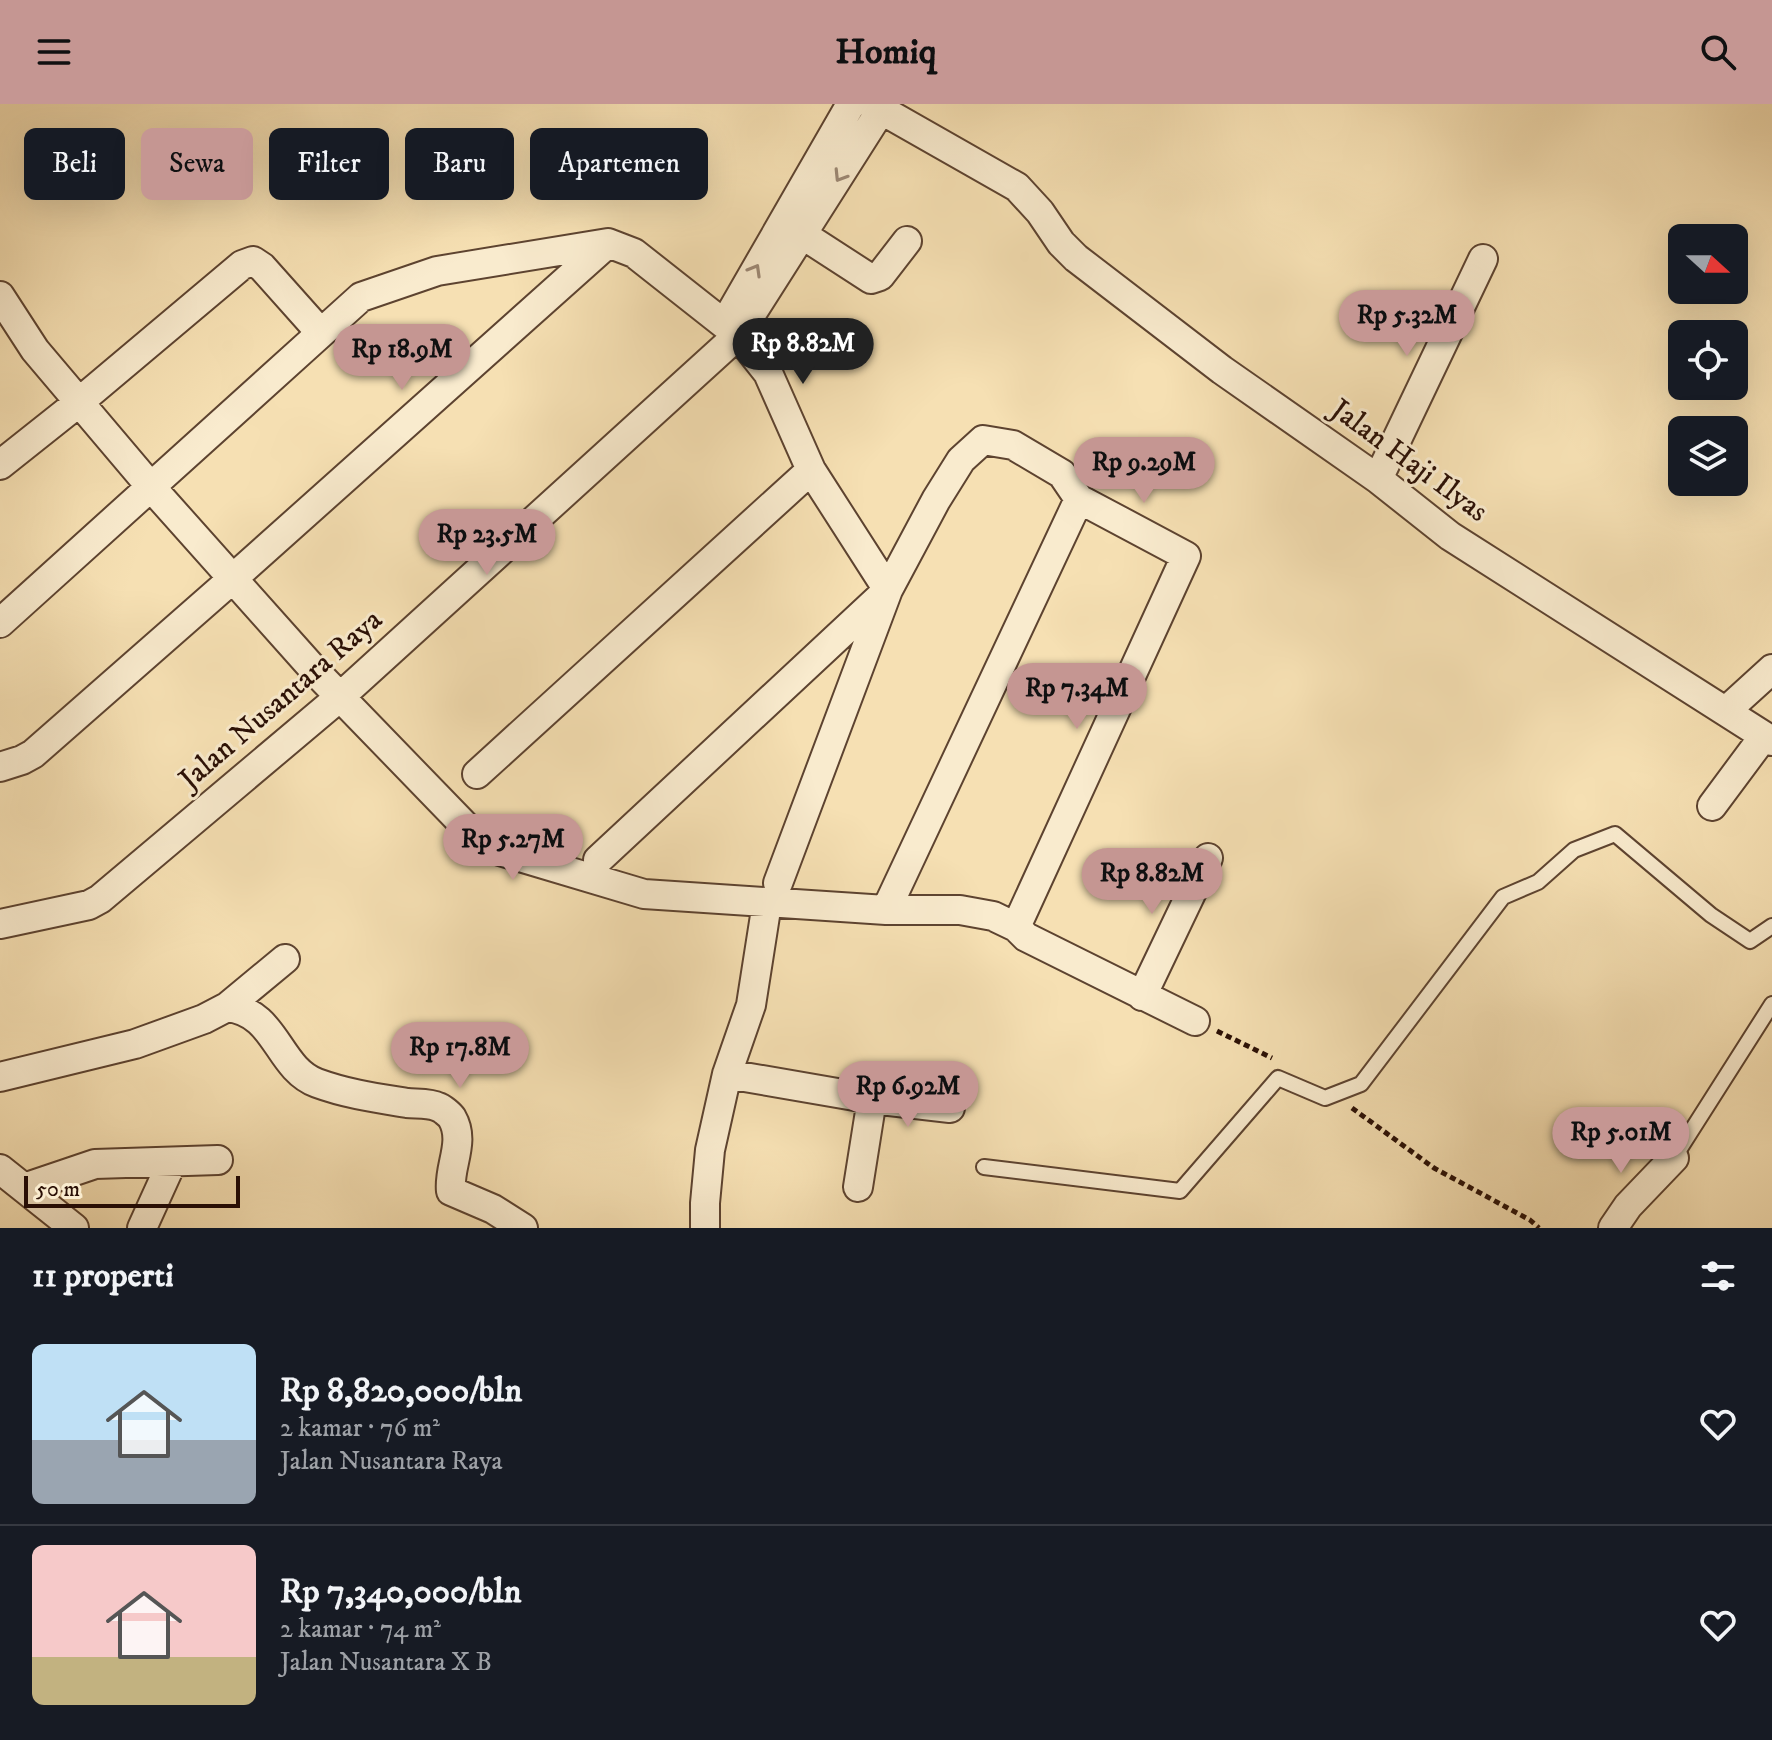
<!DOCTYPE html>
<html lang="id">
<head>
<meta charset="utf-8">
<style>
	:root { --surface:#171b24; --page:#242831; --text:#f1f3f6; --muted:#9ea1a6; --line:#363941; --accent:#c59692 }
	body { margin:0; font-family:"IM FELL DW Pica",serif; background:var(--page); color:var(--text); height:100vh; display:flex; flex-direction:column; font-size:30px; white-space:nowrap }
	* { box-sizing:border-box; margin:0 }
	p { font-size:26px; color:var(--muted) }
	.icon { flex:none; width:44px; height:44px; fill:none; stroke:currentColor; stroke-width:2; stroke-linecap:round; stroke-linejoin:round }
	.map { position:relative; height:1124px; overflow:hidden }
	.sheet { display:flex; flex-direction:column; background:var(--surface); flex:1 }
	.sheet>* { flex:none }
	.guide { position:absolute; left:24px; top:24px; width:800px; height:72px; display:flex; gap:16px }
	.needle { width:52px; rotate:111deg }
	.tools { position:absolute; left:1668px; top:120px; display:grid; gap:16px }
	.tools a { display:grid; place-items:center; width:80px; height:80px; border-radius:12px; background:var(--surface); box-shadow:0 8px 32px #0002; font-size:40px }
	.scale { position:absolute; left:24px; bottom:20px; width:216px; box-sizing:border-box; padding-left:8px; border:4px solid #2a0f05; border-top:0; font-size:22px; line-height:28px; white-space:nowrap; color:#2a0f05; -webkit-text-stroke:6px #f9ebce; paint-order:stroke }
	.price { position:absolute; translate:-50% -68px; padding:0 18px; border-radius:28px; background:var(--accent); color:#111; font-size:26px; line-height:52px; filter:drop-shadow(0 2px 4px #0008) }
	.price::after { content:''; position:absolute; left:50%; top:48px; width:24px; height:18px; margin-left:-12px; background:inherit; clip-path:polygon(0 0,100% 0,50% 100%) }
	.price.current { background:#222; color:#fff }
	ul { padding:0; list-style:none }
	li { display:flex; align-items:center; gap:24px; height:200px; padding:0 32px }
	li+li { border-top:2px solid var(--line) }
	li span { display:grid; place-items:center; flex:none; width:224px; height:160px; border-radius:12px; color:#555 }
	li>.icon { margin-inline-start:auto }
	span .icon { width:96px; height:96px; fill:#fffc; stroke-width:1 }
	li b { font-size:34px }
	h2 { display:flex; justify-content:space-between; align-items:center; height:96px; padding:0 32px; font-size:34px }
	.chip { padding:0 28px; border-radius:12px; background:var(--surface); box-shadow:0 8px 32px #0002; font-size:28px; line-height:72px }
	.chip.current { background:var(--accent); color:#111 }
	header { display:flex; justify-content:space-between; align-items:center; height:104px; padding:0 32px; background:var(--accent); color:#111; font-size:36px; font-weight:700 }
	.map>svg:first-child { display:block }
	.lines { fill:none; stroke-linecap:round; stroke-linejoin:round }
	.lane-casing { stroke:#5d4330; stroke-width:18 }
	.street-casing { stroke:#5d4330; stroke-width:32 }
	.path { stroke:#2a0f05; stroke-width:5; stroke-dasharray:6 4; stroke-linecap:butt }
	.lane { stroke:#f9ebce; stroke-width:14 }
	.street { stroke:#f9ebce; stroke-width:28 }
	.oneway { stroke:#9c8874 }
	.labels { text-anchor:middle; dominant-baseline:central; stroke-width:6; stroke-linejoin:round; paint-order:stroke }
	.street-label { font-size:30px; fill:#2a0f05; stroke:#f9ebce }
</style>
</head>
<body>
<header><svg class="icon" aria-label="menu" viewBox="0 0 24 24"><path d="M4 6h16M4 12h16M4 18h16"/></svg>Homiq<svg class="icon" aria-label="search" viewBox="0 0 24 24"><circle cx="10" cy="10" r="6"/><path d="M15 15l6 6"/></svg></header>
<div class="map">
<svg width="1772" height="1124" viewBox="0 0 1772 1124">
	<rect width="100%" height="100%" fill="#f6e0b3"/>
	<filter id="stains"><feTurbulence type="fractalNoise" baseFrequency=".0025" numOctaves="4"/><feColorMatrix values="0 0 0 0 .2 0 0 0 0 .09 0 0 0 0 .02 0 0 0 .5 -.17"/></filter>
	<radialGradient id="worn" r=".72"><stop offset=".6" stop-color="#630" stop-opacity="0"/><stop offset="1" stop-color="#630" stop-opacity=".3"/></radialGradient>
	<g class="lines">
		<defs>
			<path id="lane" d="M1674,1054L1772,900
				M984,1063L1180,1087L1278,974L1325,994L1361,980L1503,793L1538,778L1574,746L1615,730L1711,811L1750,837L1772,822"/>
			<path id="street" d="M871,0L1017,83L1040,108L1061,139L1076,154L1222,266L1378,375L1450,432L1772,637
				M803,131L871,175L880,172L907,137
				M0,192L35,246L151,383L316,568L471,728L493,745L644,790L886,806H960L993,812L1016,823L1026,833L1195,917
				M725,219L851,0
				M0,361L78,299L242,161L253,157L262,163L320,228
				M1378,375L1483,155
				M0,519L361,193L437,167L608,139L634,149L738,231L768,269L811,366L888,486L778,779
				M1727,606L1772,565
				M0,663L22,656L33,650L221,485L607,140
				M477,670L811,366
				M1712,702L1764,632
				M598,756L888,486L936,396L961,356L983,336L1013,341L1062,370L1079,395L1186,452L1016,823
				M886,806L1079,395
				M0,820L89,801L100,795L341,592L738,231L881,6
				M1142,892L1208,754
				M227,903C277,908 277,964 317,979C347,990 376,994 407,999C416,1000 430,999 438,1003C442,1004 450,1011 452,1014C466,1038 448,1063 451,1087L493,1105L523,1124
				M727,970L872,995L858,1083
				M0,973L135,940L204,915L227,903L285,855
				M872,995L950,1004
				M0,1065L74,1124
				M24,1084L95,1060L218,1056
				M142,1124L172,1058
				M705,1124V1099L710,1046L727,970L751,901L767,799
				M1613,1124L1628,1102L1674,1054"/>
		</defs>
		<use href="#lane" class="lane-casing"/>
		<use href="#street" class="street-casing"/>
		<path class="path" d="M1217,927L1272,954
			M1352,1004L1434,1064L1530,1116L1539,1124"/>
		<use href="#lane" class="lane"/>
		<use href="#street" class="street"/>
	</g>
	<defs><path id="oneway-chevron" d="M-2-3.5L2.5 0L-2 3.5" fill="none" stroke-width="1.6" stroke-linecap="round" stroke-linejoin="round" transform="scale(2)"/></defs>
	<g class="oneway">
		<use href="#oneway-chevron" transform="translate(840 72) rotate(122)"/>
		<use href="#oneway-chevron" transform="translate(755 166) rotate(-60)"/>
	</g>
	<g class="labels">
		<g class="street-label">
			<text transform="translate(1409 357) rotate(36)">Jalan Haji Ilyas</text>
			<text transform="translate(281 596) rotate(-41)">Jalan Nusantara Raya</text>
		</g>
	</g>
	<rect width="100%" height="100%" filter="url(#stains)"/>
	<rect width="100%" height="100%" fill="url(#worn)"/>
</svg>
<div class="tools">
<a><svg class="needle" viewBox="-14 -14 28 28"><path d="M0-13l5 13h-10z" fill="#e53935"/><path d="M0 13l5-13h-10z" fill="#9ea1a6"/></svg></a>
<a><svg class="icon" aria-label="locate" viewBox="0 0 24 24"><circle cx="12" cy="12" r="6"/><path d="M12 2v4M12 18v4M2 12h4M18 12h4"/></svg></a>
<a><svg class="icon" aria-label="layers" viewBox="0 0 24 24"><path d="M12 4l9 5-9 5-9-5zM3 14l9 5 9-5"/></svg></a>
</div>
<div class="scale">50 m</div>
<b class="price" style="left:1407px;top:254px">Rp 5.32M</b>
<b class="price current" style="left:803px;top:282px">Rp 8.82M</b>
<b class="price" style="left:402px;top:288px">Rp 18.9M</b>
<b class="price" style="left:1144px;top:401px">Rp 9.29M</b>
<b class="price" style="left:487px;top:473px">Rp 23.5M</b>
<b class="price" style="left:1077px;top:627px">Rp 7.34M</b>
<b class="price" style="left:513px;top:778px">Rp 5.27M</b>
<b class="price" style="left:1152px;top:812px">Rp 8.82M</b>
<b class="price" style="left:460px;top:986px">Rp 17.8M</b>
<b class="price" style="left:908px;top:1025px">Rp 6.92M</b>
<b class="price" style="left:1621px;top:1071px">Rp 5.01M</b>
<div class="guide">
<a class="chip">Beli</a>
<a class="chip current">Sewa</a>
<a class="chip">Filter</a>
<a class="chip">Baru</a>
<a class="chip">Apartemen</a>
</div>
</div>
<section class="sheet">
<h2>11 properti<svg class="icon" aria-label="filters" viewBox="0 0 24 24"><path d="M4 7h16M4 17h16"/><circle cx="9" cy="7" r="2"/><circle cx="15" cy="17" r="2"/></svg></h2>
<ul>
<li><span style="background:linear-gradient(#bfe0f5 60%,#9aa5b1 0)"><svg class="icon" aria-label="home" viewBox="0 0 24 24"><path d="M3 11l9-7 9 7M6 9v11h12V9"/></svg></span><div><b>Rp 8,820,000/bln</b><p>2 kamar · 76 m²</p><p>Jalan Nusantara Raya</p></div><svg class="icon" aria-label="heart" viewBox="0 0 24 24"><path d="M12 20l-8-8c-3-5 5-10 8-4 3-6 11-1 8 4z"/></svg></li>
<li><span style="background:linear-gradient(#f6c9c9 70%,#c2b280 0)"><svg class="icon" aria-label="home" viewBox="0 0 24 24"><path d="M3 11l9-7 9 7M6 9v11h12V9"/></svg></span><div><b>Rp 7,340,000/bln</b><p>2 kamar · 74 m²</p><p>Jalan Nusantara X B</p></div><svg class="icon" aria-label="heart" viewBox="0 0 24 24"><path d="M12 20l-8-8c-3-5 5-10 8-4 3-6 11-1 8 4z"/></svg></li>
</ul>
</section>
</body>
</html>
